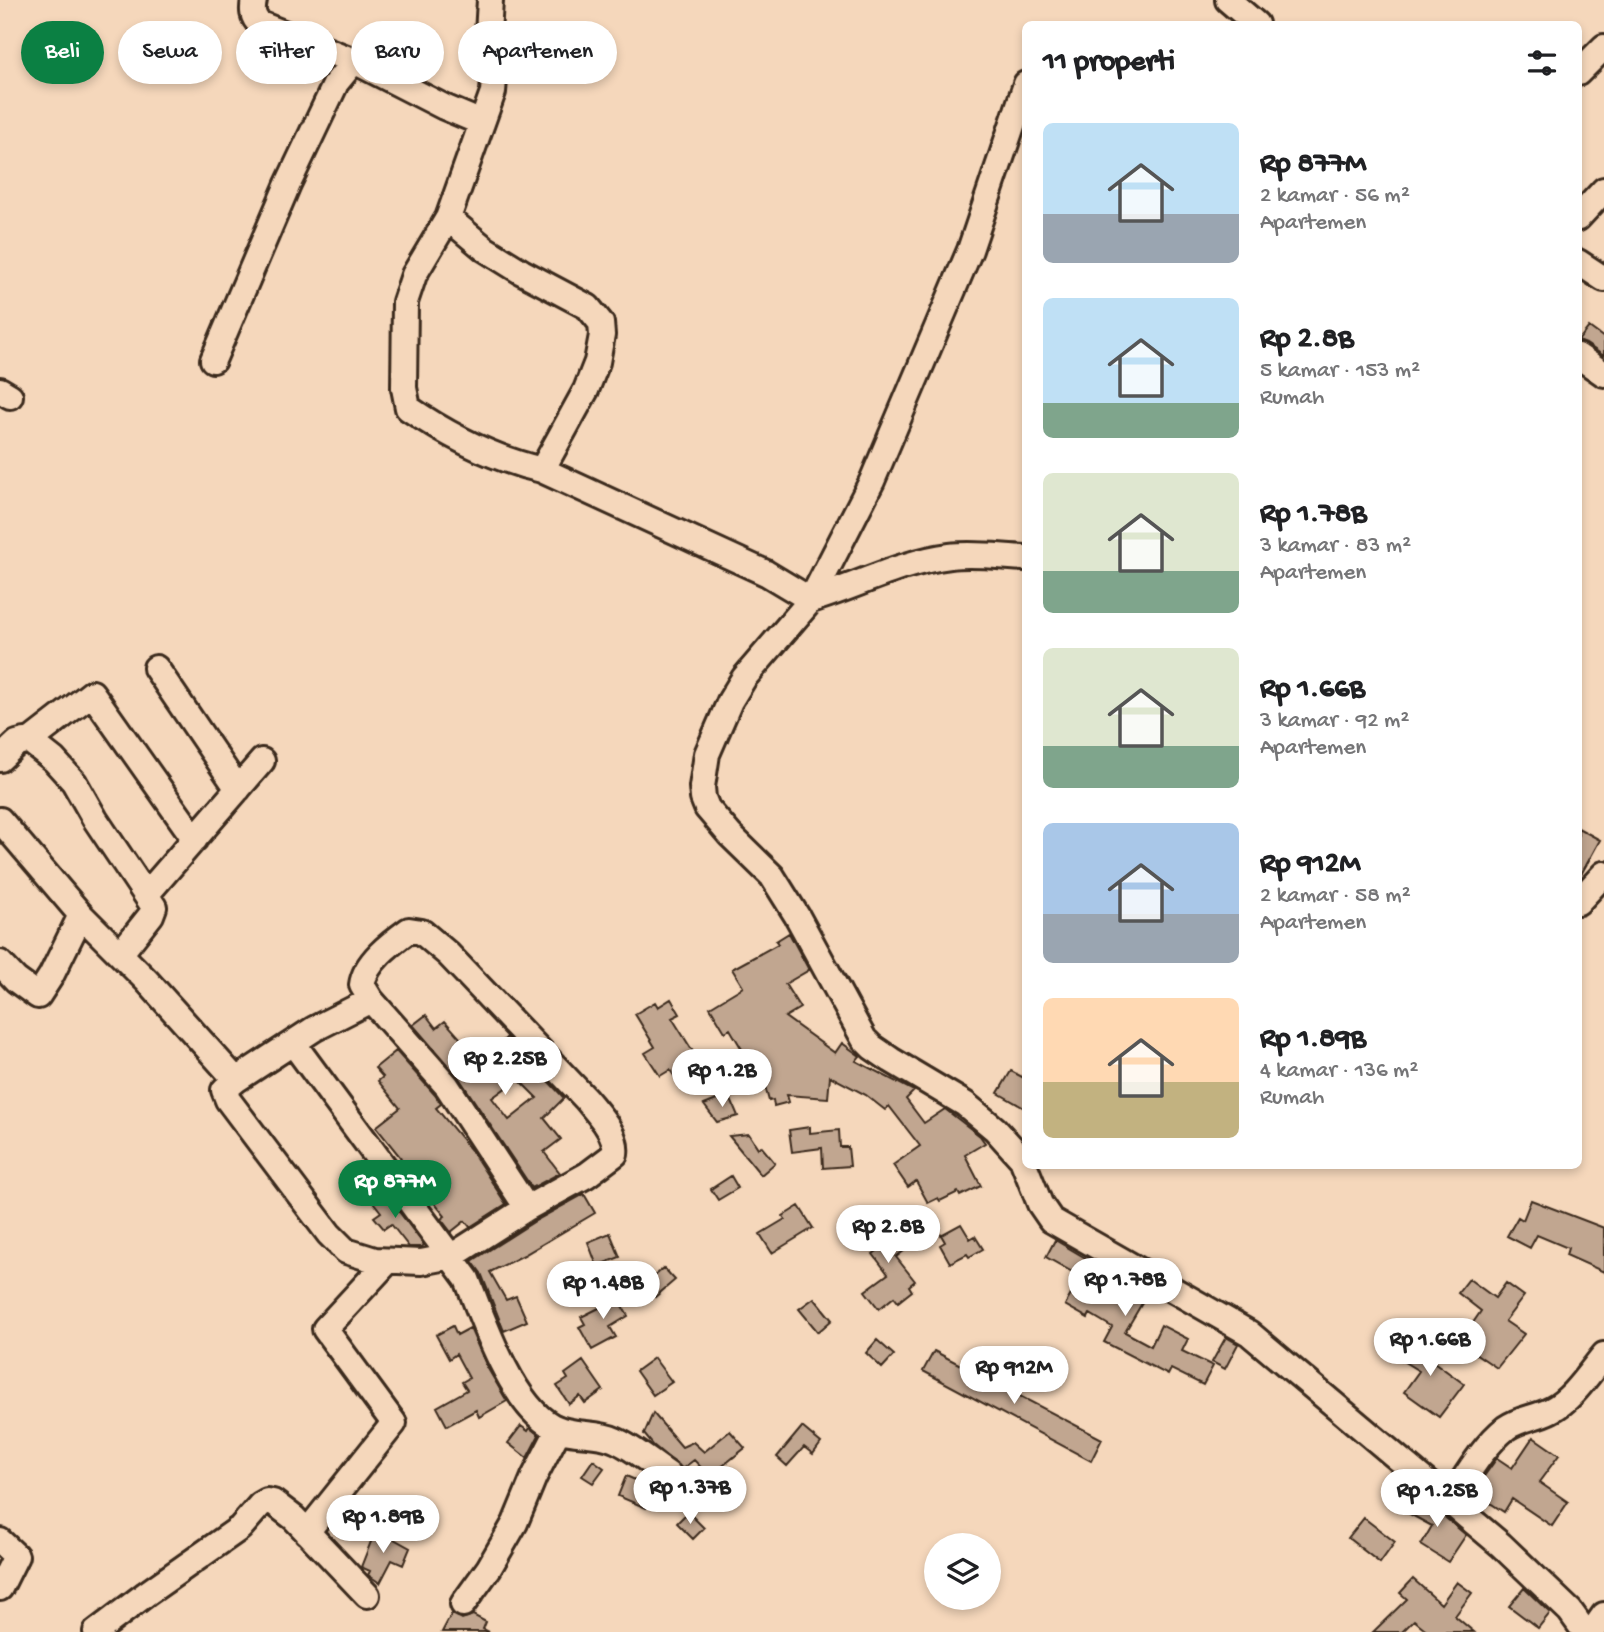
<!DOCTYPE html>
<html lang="id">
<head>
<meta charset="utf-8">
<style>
	:root { --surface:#fff; --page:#f6f6f6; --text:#202124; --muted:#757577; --accent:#0b8043 }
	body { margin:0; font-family:"Gochi Hand",sans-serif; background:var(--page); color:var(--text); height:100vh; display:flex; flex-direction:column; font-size:26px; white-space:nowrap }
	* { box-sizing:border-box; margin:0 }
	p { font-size:23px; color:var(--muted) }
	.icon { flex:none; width:38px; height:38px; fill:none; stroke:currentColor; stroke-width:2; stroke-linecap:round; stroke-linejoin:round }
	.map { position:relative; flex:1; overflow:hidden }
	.panel { position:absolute; left:1022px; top:21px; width:560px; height:1148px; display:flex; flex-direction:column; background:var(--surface); border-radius:10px; box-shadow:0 4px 10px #0003 }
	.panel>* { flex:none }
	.banner { position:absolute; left:21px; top:21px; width:665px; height:63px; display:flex; gap:14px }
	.fabs { position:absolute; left:924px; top:1533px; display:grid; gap:14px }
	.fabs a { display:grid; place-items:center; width:77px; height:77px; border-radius:50%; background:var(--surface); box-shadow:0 4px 10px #0003; font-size:35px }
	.price { position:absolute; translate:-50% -60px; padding:0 16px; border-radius:24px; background:#fff; color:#222; font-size:23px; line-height:46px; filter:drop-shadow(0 2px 4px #0008) }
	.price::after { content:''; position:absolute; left:50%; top:42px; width:21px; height:16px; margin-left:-10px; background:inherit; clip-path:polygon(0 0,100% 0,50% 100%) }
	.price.current { background:var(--accent); color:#fff }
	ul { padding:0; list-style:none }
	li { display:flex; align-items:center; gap:21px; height:175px; padding:0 21px }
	li span { display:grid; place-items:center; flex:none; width:196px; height:140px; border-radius:10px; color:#555 }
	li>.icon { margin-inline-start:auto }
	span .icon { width:84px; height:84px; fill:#fffc; stroke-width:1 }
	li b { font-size:30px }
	h2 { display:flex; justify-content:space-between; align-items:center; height:84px; padding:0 21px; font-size:30px }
	.chip { padding:0 24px; border-radius:32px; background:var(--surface); box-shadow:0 4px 10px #0003; font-size:24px; line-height:63px }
	.chip.current { background:var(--accent); color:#fff }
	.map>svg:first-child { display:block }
	.building { fill:#c1a690; stroke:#3b2a1e; stroke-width:2; fill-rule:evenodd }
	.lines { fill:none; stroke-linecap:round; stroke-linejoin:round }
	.minor-casing { stroke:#3b2a1e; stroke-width:30 }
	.minor { stroke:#f5d7bb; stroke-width:24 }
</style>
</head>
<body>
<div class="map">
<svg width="1604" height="1632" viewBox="0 0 1604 1632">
	<rect width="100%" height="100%" fill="#f5d7bb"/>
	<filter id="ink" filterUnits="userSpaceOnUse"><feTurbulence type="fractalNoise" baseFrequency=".0143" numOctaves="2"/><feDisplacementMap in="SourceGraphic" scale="14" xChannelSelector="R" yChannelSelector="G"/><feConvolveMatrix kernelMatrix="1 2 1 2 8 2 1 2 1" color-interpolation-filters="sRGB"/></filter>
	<g filter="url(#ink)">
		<path class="building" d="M1589,327L1604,338V356L1586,344L1578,341Z
			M1578,828L1600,840L1578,880Z
			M789,933L809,970L785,984L800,1008L785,1017L835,1053L842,1043L860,1056L856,1061L914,1091L906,1099L924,1123L945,1109L980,1136L985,1143L965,1155L981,1186L960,1196L958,1192L940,1201L938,1198L928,1203L916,1181L908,1187L893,1165L920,1146L889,1106L885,1110L866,1095L830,1076L828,1098L787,1095L789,1102L774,1106L773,1100L769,1101L757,1057L749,1061L730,1029L725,1032L710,1007L743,987L732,969L778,944L776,941Z
			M671,999L680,1014L672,1018L695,1055L688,1059L700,1076L682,1087L670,1070L660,1076L645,1053L655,1047L635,1014L655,1002L658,1007Z
			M426,1015L436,1028L445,1021L482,1063L507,1037L564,1098L544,1118L561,1139L544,1152L560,1173L532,1188L459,1078L413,1025ZM518,1079L537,1098L509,1120L492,1098Z
			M396,1051L435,1095L441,1104L436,1108L471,1150L506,1204L470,1227L465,1221L451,1232L441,1219L445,1216L428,1195L425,1197L398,1161L401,1158L376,1127L400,1108L378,1081L383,1077L375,1068Z
			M1011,1071L1026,1079V1109L998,1093Z
			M729,1095L738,1116L717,1122L704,1105Z
			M810,1127V1133L839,1130L840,1147H848L850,1166L823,1168L822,1148L792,1152L789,1130Z
			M749,1134L758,1148L761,1146L775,1163L761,1175L729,1136Z
			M731,1176L738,1188L718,1200L711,1189Z
			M382,1189L424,1245L422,1247H409L391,1224L384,1229L374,1217L381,1212L370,1198Z
			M584,1194L595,1213L524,1255L490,1272L506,1300L516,1296L527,1321L504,1331L481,1273L472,1261L535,1221Z
			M1531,1200L1604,1228V1272L1566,1255L1568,1248L1537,1235L1530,1248L1507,1236L1518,1217L1523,1220Z
			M799,1206L813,1228L772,1253L760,1234L785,1219L783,1216Z
			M885,1216L894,1227L890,1230L905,1250L896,1257L915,1281L909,1286L912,1291L898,1302L894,1297L879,1309L865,1291L888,1274L873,1254L877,1251L863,1232Z
			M961,1224L970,1239L975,1236L983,1249L969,1257L967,1254L950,1263L940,1245L945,1242L941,1235Z
			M610,1233L620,1257L597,1266L588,1242Z
			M1055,1240L1099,1266L1096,1271L1131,1294L1136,1286L1148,1293L1125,1332L1151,1346L1161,1325L1188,1339L1182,1351L1213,1366L1203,1385L1171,1369L1168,1375L1104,1342L1112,1327L1090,1314L1088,1318L1065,1305L1081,1277L1046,1257Z
			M664,1268L675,1280L655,1297L644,1285Z
			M1469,1279L1495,1298L1506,1283L1524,1296L1505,1321L1524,1334L1497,1368L1472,1351L1477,1345L1464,1336L1481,1311L1458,1293Z
			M613,1291L628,1316L610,1327L616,1337L592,1350L579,1327L585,1324L581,1317L601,1307L597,1301Z
			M814,1298L832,1320L818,1332L799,1309Z
			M453,1326L457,1335L470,1328L487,1367L507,1401L479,1417L476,1410L447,1426L437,1407L467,1390L462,1382L469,1378L456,1354L449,1359L436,1335Z
			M1417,1335L1441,1350L1434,1362L1464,1384L1439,1417L1404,1392L1419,1371L1401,1360Z
			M1226,1337L1238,1344L1225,1369L1212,1362Z
			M877,1340L894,1355L882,1368L866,1353Z
			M934,1351L1102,1439L1091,1461L923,1371Z
			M654,1358L672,1382L653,1395L636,1371Z
			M583,1361L603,1390L585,1403L580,1396L569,1404L557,1386L568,1379L565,1374Z
			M653,1413L682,1447L693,1442L704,1452L730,1431L745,1448L720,1468L723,1471L713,1480L694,1460L682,1469L653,1445L644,1434Z
			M521,1426L528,1431L530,1428L539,1435L527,1458L508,1443Z
			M802,1427L821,1443L813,1454L804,1447L787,1466L777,1457Z
			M1533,1437L1559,1455L1539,1482L1568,1502L1552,1526L1512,1499L1504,1512L1481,1497L1483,1494L1475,1489L1497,1458L1512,1468Z
			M593,1460L604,1468L593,1483L582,1476Z
			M626,1476L654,1488L646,1508L618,1496Z
			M1416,1493L1466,1535L1448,1562L1421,1545L1432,1526L1406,1512Z
			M688,1512L704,1528L693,1539L677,1523Z
			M1364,1518L1395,1542L1380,1563L1348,1538Z
			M376,1529L410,1548L403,1565L392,1560L380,1583L368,1575L370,1571L361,1567Z
			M1413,1579L1441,1604L1457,1582L1472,1593L1455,1616L1474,1632H1429L1414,1620L1402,1632H1373L1407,1599L1400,1593Z
			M1524,1588L1550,1613L1538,1628L1509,1606Z
			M452,1613L462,1619L473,1615L486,1622L483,1629L489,1632H442Z"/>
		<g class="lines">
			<defs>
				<path id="minor" d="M254,0C252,10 252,17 260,24L354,61L444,107L482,123
					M490,0L488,34L496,54L493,92L448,218L414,275L405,302L404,388L408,408C449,436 494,459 542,470L766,573L811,600C857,586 902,562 950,556C975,553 1001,557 1026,558
					M1228,0L1256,24
					M1578,73L1604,47
					M1026,84L970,250L872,481L811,600L744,678L730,701L707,754L702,787L703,798L707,808L730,835L772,876L797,916L864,1039L872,1047L891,1060L965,1104L995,1129L1022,1159L1040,1204L1051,1220L1249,1333L1501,1545L1570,1611L1585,1632
					M448,218L485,249L522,272L588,307L601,323L602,335L597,362L586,390L542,470
					M1578,218L1604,190
					M1578,262L1604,279
					M1578,356L1604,374
					M213,360L288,184L336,83L354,61
					M0,390L10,396
					M156,668L238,789
					M30,741L92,693L195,839
					M0,759L17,743L25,741H30L54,760L74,782L95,819L154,907L151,915L120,954
					M0,820L81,915L147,981L236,1080L314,1029L371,1000L447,1086L527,1208
					M146,895L262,761
					M1578,902L1604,874
					M0,963L16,980L38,996L51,976L81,915
					M293,1043L467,1279C483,1320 512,1405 552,1426C572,1437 596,1431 615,1440C634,1448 652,1464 669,1475
					M236,1080L224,1090L228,1100L329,1234L346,1251L375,1260L421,1262L452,1256L527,1208L587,1175L615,1154C618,1134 598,1114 586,1099L448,954L422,932L409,930C391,943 365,962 362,985L371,1000
					M1449,1502C1466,1477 1482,1447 1506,1428C1520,1418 1536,1418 1551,1410C1572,1400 1589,1373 1604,1355
					M307,1532L394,1423L325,1329L387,1262
					M0,1541L16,1556L0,1588
					M463,1604L489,1568L515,1523L534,1477L559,1429
					M96,1632L146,1594L240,1528L260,1505L267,1501L273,1502L294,1518L367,1595
					M1592,1632L1604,1615"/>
			</defs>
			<use href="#minor" class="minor-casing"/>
			<use href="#minor" class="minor"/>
		</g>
	</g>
</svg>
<div class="fabs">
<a><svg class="icon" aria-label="layers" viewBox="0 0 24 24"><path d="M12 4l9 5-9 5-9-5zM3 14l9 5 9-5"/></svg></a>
</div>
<b class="price" style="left:505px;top:1097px">Rp 2.25B</b>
<b class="price" style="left:722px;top:1109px">Rp 1.2B</b>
<b class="price current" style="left:395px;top:1220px">Rp 877M</b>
<b class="price" style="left:888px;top:1265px">Rp 2.8B</b>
<b class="price" style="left:1125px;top:1318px">Rp 1.78B</b>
<b class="price" style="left:603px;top:1321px">Rp 1.48B</b>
<b class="price" style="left:1430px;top:1378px">Rp 1.66B</b>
<b class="price" style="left:1014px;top:1406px">Rp 912M</b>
<b class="price" style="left:690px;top:1526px">Rp 1.37B</b>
<b class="price" style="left:1437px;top:1529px">Rp 1.25B</b>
<b class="price" style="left:383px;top:1555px">Rp 1.89B</b>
<div class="banner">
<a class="chip current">Beli</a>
<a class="chip">Sewa</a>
<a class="chip">Filter</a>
<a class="chip">Baru</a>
<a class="chip">Apartemen</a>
</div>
<section class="panel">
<h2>11 properti<svg class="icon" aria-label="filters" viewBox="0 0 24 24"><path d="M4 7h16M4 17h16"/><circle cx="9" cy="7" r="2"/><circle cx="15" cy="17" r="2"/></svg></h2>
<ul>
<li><span style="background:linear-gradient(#bfe0f5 65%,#9aa5b1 0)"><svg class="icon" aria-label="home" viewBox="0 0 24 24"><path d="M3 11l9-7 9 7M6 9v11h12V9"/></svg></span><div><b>Rp 877M</b><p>2 kamar · 56 m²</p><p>Apartemen</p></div></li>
<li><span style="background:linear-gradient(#bfe0f5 75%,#7fa58c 0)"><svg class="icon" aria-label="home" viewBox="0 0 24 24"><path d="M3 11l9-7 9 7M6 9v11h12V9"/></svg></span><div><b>Rp 2.8B</b><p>5 kamar · 153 m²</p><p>Rumah</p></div></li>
<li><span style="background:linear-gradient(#dfe7d0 70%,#7fa58c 0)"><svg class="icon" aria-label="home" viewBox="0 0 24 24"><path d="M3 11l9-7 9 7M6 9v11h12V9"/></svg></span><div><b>Rp 1.78B</b><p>3 kamar · 83 m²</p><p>Apartemen</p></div></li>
<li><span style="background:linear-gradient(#dfe7d0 70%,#7fa58c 0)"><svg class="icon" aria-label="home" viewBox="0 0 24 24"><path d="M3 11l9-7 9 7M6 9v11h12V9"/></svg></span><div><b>Rp 1.66B</b><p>3 kamar · 92 m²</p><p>Apartemen</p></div></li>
<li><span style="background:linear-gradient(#a9c7e8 65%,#9aa5b1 0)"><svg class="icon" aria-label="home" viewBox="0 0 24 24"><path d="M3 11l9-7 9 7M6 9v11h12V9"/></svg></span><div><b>Rp 912M</b><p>2 kamar · 58 m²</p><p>Apartemen</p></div></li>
<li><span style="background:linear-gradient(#ffd9b3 60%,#c2b280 0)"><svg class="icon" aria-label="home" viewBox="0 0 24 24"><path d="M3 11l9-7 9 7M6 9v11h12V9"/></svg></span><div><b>Rp 1.89B</b><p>4 kamar · 136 m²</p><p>Rumah</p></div></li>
</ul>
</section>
</div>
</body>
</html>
